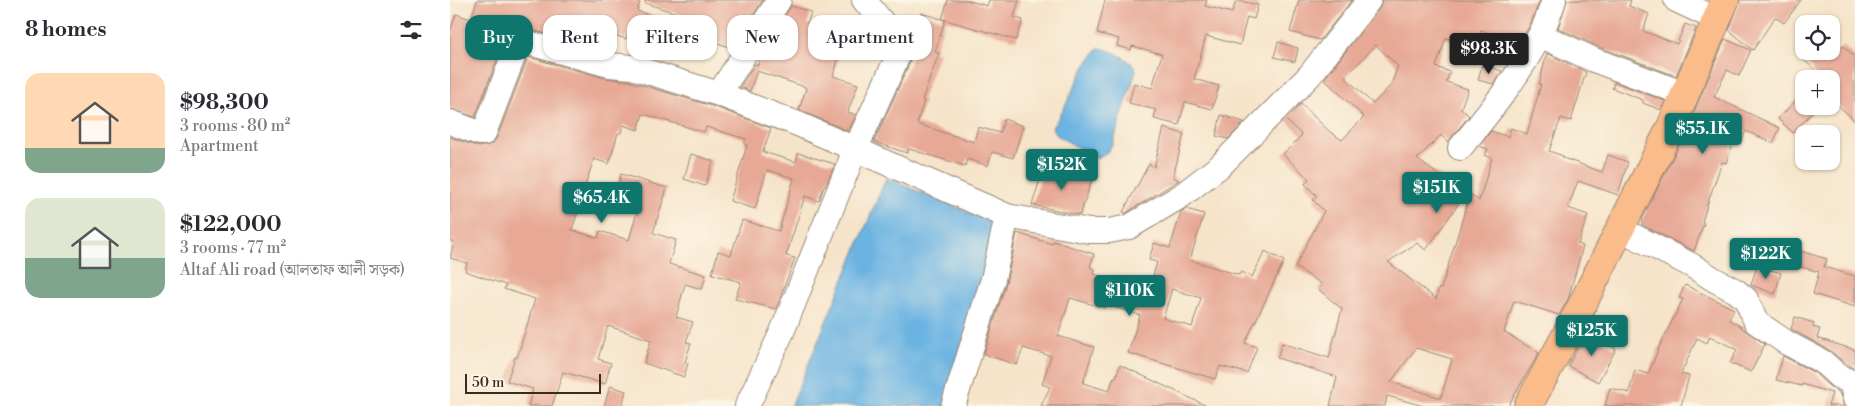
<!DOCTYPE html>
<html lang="en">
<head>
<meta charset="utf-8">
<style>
	:root { --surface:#fff; --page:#f7f7f7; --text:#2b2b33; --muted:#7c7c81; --accent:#0f766e }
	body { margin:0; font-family:"Libre Bodoni","Noto Serif Bengali",serif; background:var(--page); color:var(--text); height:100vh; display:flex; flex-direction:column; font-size:19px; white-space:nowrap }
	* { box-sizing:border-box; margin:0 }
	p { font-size:16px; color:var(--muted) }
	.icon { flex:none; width:28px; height:28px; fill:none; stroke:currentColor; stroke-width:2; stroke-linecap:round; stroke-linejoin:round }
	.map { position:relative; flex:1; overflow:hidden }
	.details { display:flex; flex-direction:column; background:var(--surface); width:450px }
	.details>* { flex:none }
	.banner { position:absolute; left:15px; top:15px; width:475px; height:45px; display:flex; gap:10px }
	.fabs { position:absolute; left:1345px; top:15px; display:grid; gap:10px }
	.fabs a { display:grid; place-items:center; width:45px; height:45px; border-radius:10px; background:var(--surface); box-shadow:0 1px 4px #0004; font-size:25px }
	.scale { position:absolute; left:15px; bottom:12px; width:136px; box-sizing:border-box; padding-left:5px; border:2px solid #3b2a1e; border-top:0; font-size:14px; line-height:18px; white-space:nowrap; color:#3b2a1e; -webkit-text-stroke:4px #fcf5e5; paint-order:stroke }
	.price { position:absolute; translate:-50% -42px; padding:0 11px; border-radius:5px; background:var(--accent); color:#fff; font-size:16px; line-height:32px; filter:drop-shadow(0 1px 2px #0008) }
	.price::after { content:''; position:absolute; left:50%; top:30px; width:15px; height:11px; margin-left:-8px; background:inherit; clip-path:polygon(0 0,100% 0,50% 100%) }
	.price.active { background:#222; color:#fff }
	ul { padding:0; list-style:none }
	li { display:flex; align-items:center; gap:15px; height:125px; padding:0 25px }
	li span { display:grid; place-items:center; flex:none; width:140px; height:100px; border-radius:15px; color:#555 }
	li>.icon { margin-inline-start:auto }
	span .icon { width:60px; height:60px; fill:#fffc; stroke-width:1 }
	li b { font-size:21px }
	h2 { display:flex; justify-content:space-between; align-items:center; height:60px; padding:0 25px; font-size:21px }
	.chip { padding:0 18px; border-radius:15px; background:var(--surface); box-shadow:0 1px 4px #0004; font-size:18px; line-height:45px }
	.chip.active { background:var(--accent); color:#fff }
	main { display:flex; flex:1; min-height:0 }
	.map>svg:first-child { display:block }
	.water { fill:#6ab3e2; stroke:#526e80 }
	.building { fill:#e7a996; fill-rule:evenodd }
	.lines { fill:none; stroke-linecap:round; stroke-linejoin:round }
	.minor-casing { stroke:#988774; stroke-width:26 }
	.major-casing { stroke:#988774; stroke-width:30 }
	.minor { stroke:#fff; stroke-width:24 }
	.major { stroke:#fabc8b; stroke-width:28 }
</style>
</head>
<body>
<main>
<section class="details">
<h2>8 homes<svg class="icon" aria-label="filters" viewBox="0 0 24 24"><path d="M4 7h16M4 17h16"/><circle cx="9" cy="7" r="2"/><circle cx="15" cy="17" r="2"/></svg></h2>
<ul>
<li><span style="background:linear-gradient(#ffd9b3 75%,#7fa58c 0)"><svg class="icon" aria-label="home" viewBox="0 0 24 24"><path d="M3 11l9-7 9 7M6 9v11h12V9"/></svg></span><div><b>$98,300</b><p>3 rooms · 80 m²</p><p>Apartment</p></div></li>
<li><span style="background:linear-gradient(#dfe7d0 60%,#7fa58c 0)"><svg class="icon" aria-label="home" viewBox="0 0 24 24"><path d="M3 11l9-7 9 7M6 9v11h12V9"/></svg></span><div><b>$122,000</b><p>3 rooms · 77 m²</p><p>Altaf Ali road (আলতাফ আলী সড়ক)</p></div></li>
</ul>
</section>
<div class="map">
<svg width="1405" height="406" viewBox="0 0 1405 406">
	<rect width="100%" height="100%" fill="#fcf5e5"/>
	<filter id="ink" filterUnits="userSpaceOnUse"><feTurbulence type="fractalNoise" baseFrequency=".02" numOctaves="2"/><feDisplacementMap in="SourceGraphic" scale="10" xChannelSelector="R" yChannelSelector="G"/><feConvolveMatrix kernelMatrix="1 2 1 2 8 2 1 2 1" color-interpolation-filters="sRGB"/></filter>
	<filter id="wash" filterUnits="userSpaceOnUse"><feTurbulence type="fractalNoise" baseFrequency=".0096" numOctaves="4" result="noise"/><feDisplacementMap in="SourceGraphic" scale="20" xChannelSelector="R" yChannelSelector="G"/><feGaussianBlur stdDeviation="1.12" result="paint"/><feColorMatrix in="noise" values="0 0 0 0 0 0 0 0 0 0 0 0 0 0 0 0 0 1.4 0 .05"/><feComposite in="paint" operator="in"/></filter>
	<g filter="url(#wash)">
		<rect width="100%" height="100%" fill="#f6e4ca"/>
		<path class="water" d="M649,48C662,50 676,57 685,67L686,71L663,143L658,151L648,159L608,136L604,132L602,127C621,103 627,70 649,48Z
			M436,178L552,226L497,406H341Z"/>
		<g id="blocks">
			<path class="building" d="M27,0H182L190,3L187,11L203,16L198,32L180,26L176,39L161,34L156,50L74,28H67L61,31L55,39L25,117L0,109V32L6,14L21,19Z
				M195,0H313L297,24L288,21L279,47L262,41L264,37L231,26L235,16L195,3Z
				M498,0H517L537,6L539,0H569L564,17L573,20L566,40L492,19Z
				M655,0H757L755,6L782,13L786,0L808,5L804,19L797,17L790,45L756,36L744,79L769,86L762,109L735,102L729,125L704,119L706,110L679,103L684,83L702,88L712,54L682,46L681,50L667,46L669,39L647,33Z
				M849,0H902L870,40L840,32Z
				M932,0H1090L1080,25L1064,53L1054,49L1057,40L1031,30L1024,49L996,38L986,67L1000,72L996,82L1018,89L1011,108L1019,116L998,142L991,135L967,159L1002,185L1004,182L1017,192L976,250L967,243L938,262L986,299L989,288L991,289L1020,194L1029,201L1042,158L1035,155L1038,149L1029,146L1041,131L1058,137L1061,128L1077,134L1091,84H1089L1097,53L1136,72L1121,121L1111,118L1099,151L1113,156V158L1152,172L1158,155L1178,162L1168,195L1128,181L1118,208L1138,215L1128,244L1133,246L1126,271L1118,299L1109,315L1064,301L1054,332L1089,353L1058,406H974L937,396L935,406H880L887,377L827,358L832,343L879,358L892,309L868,289L872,284L845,267L874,211L863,200L867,196L855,184L859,179L833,154L852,135L836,120L851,104L880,132L892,140L914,117L874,79L930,8ZM926,45L948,66L941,85L923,104L895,77ZM966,348L1002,359L991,398L941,382Z
				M1117,0H1181L1179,6L1199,14L1193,31L1227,44L1235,24L1246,28L1226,76L1149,47L1108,28Z
				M1290,0H1351L1334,23L1325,17L1303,50L1279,30Z
				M341,6L361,12L357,24L368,28L366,33L394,42L383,76L408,84L398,112L406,115L398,131L349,110L356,89L355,87L307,71L300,91L290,87L305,64L308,65L311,54Z
				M471,13L495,20L485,52L489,53L472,100L474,101L467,124L524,142L528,127L550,133L554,119L573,126L563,158L542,152L538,166L517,159L515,166L459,149L457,153L424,142L459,64L463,51V43Z
				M1275,39L1301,50L1289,76L1277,70L1264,97L1330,128L1323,143L1296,131L1290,144L1284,141L1276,163L1272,162L1257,205L1252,222L1254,223L1244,251L1192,225L1193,217L1235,133Z
				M828,42L848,48L845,62L824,57Z
				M1393,46L1405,57V121L1381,99V79H1371L1362,71L1364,69L1344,51H1387Z
				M78,57L155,78L179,81L265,107L321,128L313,152L346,162L348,153L385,164L375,187L374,186L369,201L355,196L336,256L345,258L326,309L285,299L291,282L262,274L268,251L281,255L292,220L329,231L344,178L317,170L305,209L280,201L297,145L294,144L296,139L256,127L254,132L193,114L188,130L173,125L171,133H168L159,164L144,159L135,186L138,187L133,202H131L122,230L148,238L150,231L179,240L189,205L164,197L171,174L217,188L203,233L226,240L219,264L256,275L252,289L235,284L226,317L243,322L236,342L241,343L235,362L238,363L234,377L194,363L201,340L158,326L148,359L161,363L155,384L113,372L102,406H78L83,389L57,381L65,357L67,358L85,299L54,289L56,285L15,271L17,263L0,258L4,242L0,241V137L29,147L42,144L47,138Z
				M1032,65L1052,71L1043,84L1028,80Z
				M1165,82L1215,101L1211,110L1193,103V100L1162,88Z
				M1354,92V106H1368L1343,133L1328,119Z
				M771,115L794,122L778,139L766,136Z
				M714,128L734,134L723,177L729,180L676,213L673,212L699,164L704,167Z
				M241,154L263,161L255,186L234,179Z
				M595,164L642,179L630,215L582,205Z
				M736,209L754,214L740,260L789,275L791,272L802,277L815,251L834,261L795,343L807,347L797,373L770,366L765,379L678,353L690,315L656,305L655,308L620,298L608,336L644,347L633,383L659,391L664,377H666L670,365L757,406H591L600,387L592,384L601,356L573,348L567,365L534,354L556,283L567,233L602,244L603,241L644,254L640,267L645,269L644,274L699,290L707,262L699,260L704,243L720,248L731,212ZM722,289L751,298L742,327L713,318Z
				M1350,251L1377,259L1374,267L1405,276V307L1363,294L1369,272L1345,265Z
				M1307,266L1331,273L1325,294L1301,285Z
				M1235,285L1284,309L1279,320L1292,327V328L1315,344L1301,372L1280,363L1287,350L1260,336L1257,343L1247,338L1231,374L1239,376L1231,406H1155L1160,388L1179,393L1185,370L1198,374L1211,343L1233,299L1229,298Z
				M1345,317L1364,323L1363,327L1370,329L1367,338L1405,350V369L1396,364L1379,350L1341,329Z
				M1136,332L1166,349L1148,382L1118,366Z
				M1333,356L1365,373L1379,386L1389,392L1394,406H1378L1382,393L1352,384V386L1326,380Z
				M160,386L176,391L172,406H154Z"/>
		</g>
	</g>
	<g filter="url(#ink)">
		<use href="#blocks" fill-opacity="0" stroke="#988774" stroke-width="1"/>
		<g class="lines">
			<defs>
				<path id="minor" d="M1226,0L1266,19
					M1090,35L1144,60L1235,94
					M269,94L329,0
					M0,122L29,133H34L68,44L71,41L75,42L159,65L182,67L269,94L348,124L557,216L639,231H659L679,227L731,196L770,166L860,75L919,0
					M1010,148C1039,113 1069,76 1090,35C1096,24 1100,12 1104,0
					M1170,229L1241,265L1265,280L1286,291L1296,299L1306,322L1337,343L1373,362L1388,376L1399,381L1402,385L1405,399
					M297,406L332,332L405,150L446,60L450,47L446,39L414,0
					M503,406L543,279L557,216"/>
				<path id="major" d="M1078,406L1128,313L1221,127L1275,0"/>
			</defs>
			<use href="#minor" class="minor-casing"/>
			<use href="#major" class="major-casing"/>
			<use href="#minor" class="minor"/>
			<use href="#major" class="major"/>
		</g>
	</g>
</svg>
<div class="fabs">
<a><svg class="icon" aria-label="locate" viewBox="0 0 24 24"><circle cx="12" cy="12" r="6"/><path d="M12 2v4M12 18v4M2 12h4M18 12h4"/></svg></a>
<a>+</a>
<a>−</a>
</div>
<div class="scale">50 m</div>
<b class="price active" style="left:1039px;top:75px">$98.3K</b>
<b class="price" style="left:1253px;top:155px">$55.1K</b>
<b class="price" style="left:612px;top:191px">$152K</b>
<b class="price" style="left:987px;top:214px">$151K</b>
<b class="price" style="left:152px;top:224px">$65.4K</b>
<b class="price" style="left:1316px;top:280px">$122K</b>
<b class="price" style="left:680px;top:317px">$110K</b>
<b class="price" style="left:1142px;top:357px">$125K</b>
<div class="banner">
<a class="chip active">Buy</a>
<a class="chip">Rent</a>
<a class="chip">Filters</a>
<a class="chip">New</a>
<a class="chip">Apartment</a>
</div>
</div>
</main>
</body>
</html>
